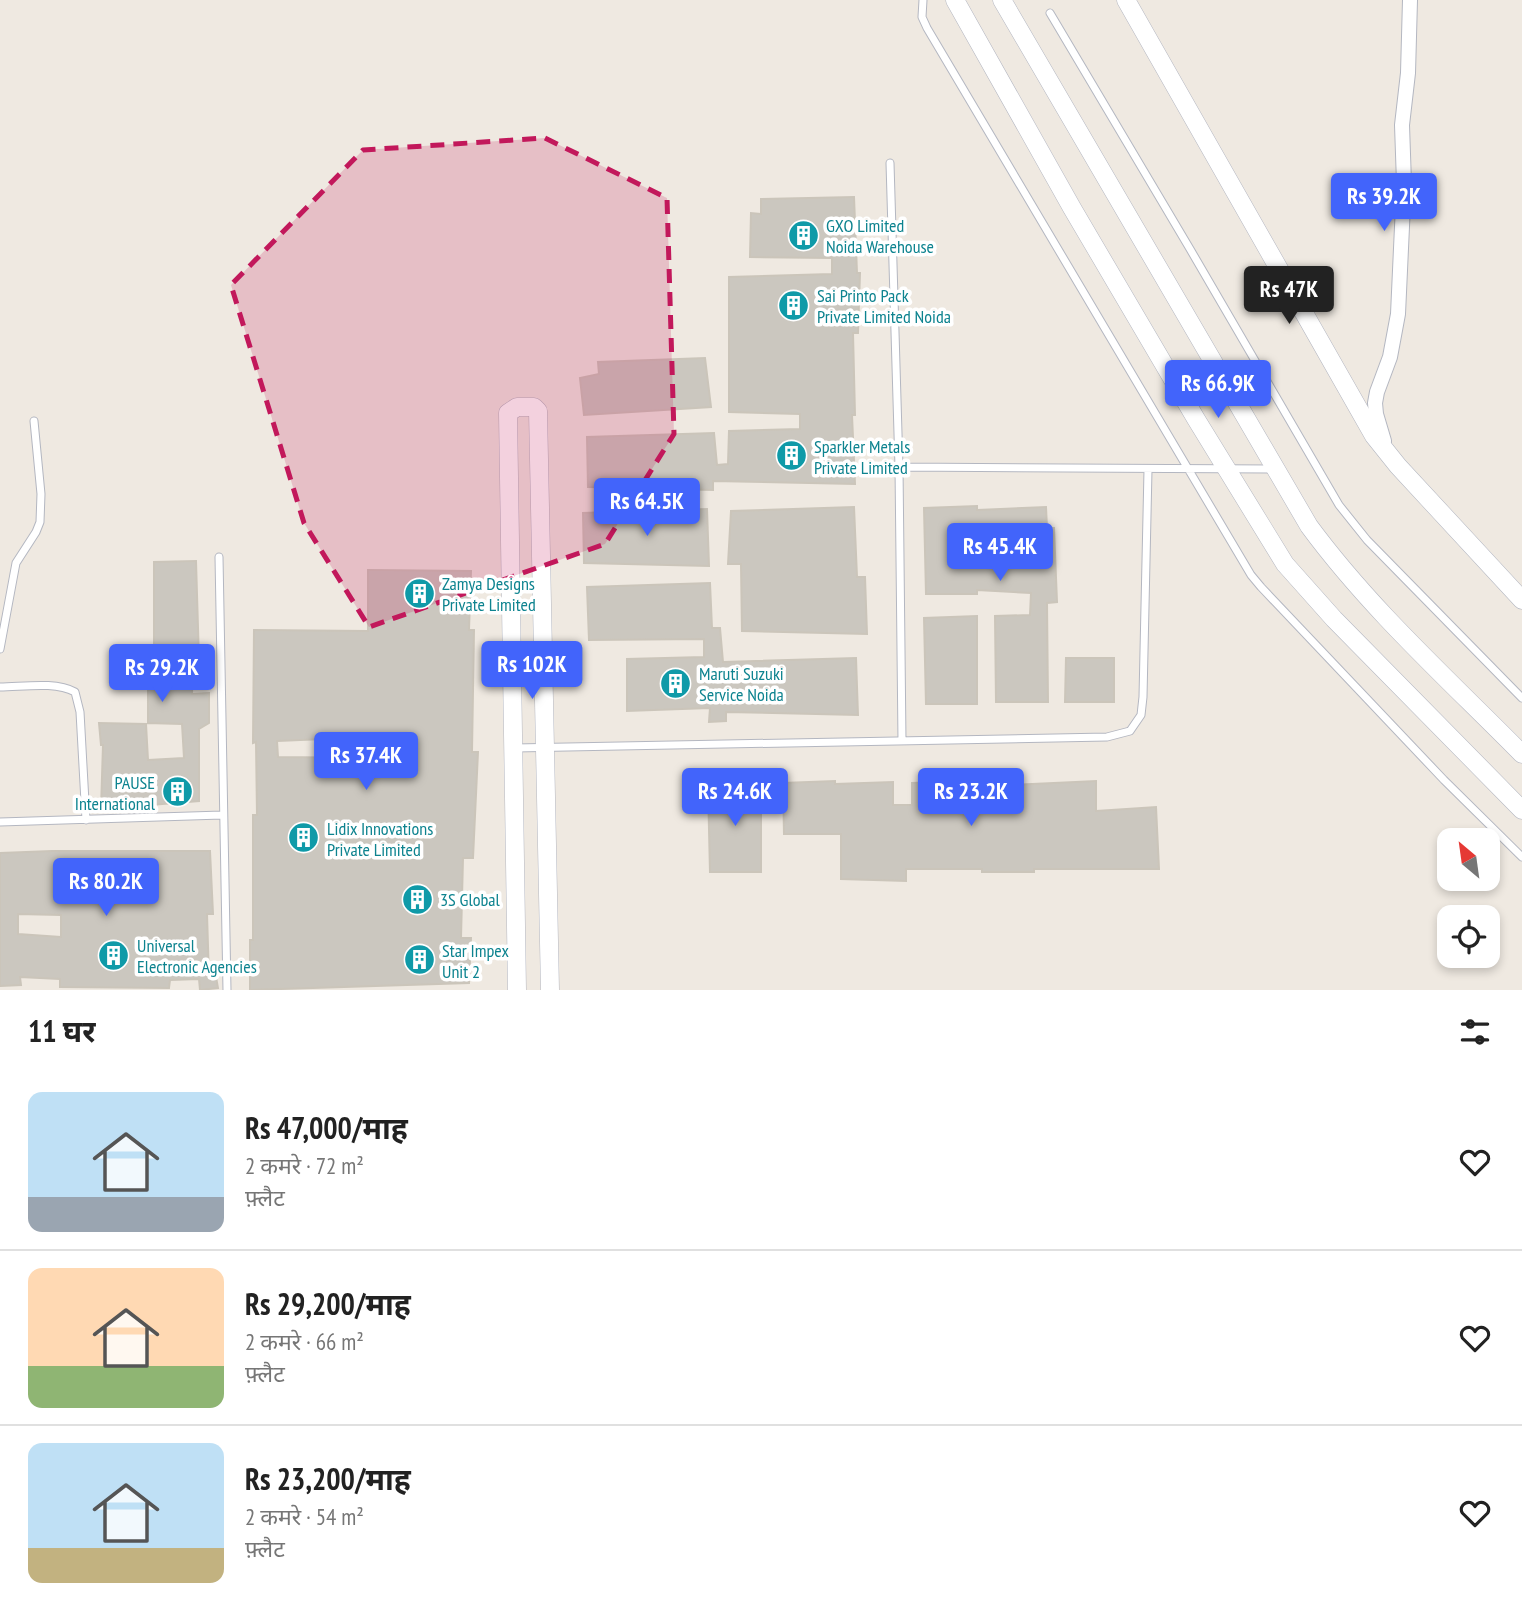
<!DOCTYPE html>
<html lang="hi">
<head>
<meta charset="utf-8">
<style>
	:root { --surface:#fff; --page:#f6f6f6; --text:#222; --muted:#767676; --line:#e0e0e0; --accent:#4264fb }
	body { margin:0; font-family:"PT Sans Narrow","Noto Sans Devanagari",sans-serif; background:var(--page); color:var(--text); height:100vh; display:flex; flex-direction:column; font-size:26px; white-space:nowrap }
	* { box-sizing:border-box; margin:0 }
	p { font-size:23px; color:var(--muted) }
	.icon { flex:none; width:38px; height:38px; fill:none; stroke:currentColor; stroke-width:2; stroke-linecap:round; stroke-linejoin:round }
	.map { position:relative; height:990px; overflow:hidden }
	.drawer { display:flex; flex-direction:column; background:var(--surface); flex:1 }
	.drawer>* { flex:none }
	.needle { width:46px; rotate:331deg }
	.buttons { position:absolute; left:1437px; top:828px; display:grid; gap:14px }
	.buttons a { display:grid; place-items:center; width:63px; height:63px; border-radius:14px; background:var(--surface); box-shadow:0 4px 10px #0003; font-size:35px }
	.price { position:absolute; translate:-50% -60px; padding:0 16px; border-radius:7px; background:var(--accent); color:#fff; font-size:23px; line-height:46px; filter:drop-shadow(0 2px 4px #0008) }
	.price::after { content:''; position:absolute; left:50%; top:42px; width:21px; height:16px; margin-left:-10px; background:inherit; clip-path:polygon(0 0,100% 0,50% 100%) }
	.price.current { background:#222; color:#fff }
	ul { padding:0; list-style:none }
	li { display:flex; align-items:center; gap:21px; height:175px; padding:0 28px }
	li+li { border-top:2px solid var(--line) }
	li span { display:grid; place-items:center; flex:none; width:196px; height:140px; border-radius:14px; color:#555 }
	li>.icon { margin-inline-start:auto }
	span .icon { width:84px; height:84px; fill:#fffc; stroke-width:1 }
	li b { font-size:30px }
	h2 { display:flex; justify-content:space-between; align-items:center; height:84px; padding:0 28px; font-size:30px }
	.map>svg:first-child { display:block }
	.building { fill:#cbc7bf; stroke:#cbc5ba; stroke-width:2; fill-rule:evenodd }
	.lines { fill:none; stroke-linecap:round; stroke-linejoin:round }
	.service-casing { stroke:#b4b7c1; stroke-width:9 }
	.minor-casing { stroke:#b4b7c1; stroke-width:16 }
	.tertiary-casing { stroke:#b4b7c1; stroke-width:19 }
	.service { stroke:#fff; stroke-width:7 }
	.minor { stroke:#fff; stroke-width:14 }
	.tertiary { stroke:#fff; stroke-width:18 }
	.marked { fill:#c2185b; fill-opacity:0.2; stroke:#c2185b; stroke-width:5; stroke-dasharray:14 9; stroke-linejoin:round }
	.labels { text-anchor:middle; dominant-baseline:central; stroke-width:7; stroke-linejoin:round; paint-order:stroke }
	.culture-label { font-size:18px; fill:#0d838f; stroke:#fff; text-anchor:start }
</style>
</head>
<body>
<div class="map">
<svg width="1522" height="990" viewBox="0 0 1522 990">
	<rect width="100%" height="100%" fill="#efe9e1"/>
	<path class="building" d="M854,197L857,273H860L858,333H853L855,415H852L855,484L713,481V490L588,487L587,437L714,433L717,465L728,464L729,431L800,429V414L729,412V277L832,274V258L750,257L751,213L761,214V199Z
		M705,358L711,407L584,415L580,378L599,374L598,362Z
		M977,506V510L1046,507L1047,528H1054L1057,602L1047,603L1048,702H996L995,616L1030,615L1031,593L977,590V594H926L924,508Z
		M854,507L857,577H865L867,634L742,631L741,564H728L731,511Z
		M707,509L709,566L584,563L583,513Z
		M196,561L199,661H193L192,694L209,693V723L199,729V801L101,809L103,745H101L99,723L146,724L148,760L184,758L182,724L148,723V672H154V562Z
		M368,570L471,571L469,630H474L472,752H478L473,858H463L461,938H471L469,983L250,990V940H253V815H257L256,742L253,743L254,630L368,631ZM371,737V758L278,757L277,741Z
		M710,583L712,628H720L723,662L856,658L858,715L726,712V721L709,722L710,708L627,711V659L704,657V639L589,640L587,587Z
		M977,616V704H926L924,618Z
		M1066,658H1114V702H1065Z
		M835,781V784L893,782V805H912V783L964,781V787L1096,781V811L1156,807L1159,869H1034V872H982V869H906V881L841,879V834H784L783,783Z
		M761,784V872H710L708,786Z
		M52,851H210L213,914H207L209,978L216,977L218,988L200,990L199,979L170,980L169,988L60,987V979L20,977L21,985L0,986V853ZM18,914L61,915V937L18,934Z"/>
	<g class="lines">
		<defs>
			<path id="service" d="M923,0L922,17L927,28L1251,575L1261,587L1444,780L1522,857
				M1050,13L1190,249L1339,505L1367,540L1522,698
				M890,163L899,467L902,741
				M899,467L1273,469
				M219,557L227,990
				M0,649L16,563L36,532L40,522L41,494L34,421
				M0,687C22,687 55,681 75,692L80,712L86,820
				M515,748L1107,737L1130,731L1141,715L1143,697L1148,470
				M0,822L222,815"/>
			<path id="minor" d="M1384,441L1376,414L1375,403L1377,392L1390,357L1398,314L1404,183L1402,125L1408,73L1410,0"/>
			<path id="tertiary" d="M955,0L1072,208L1196,419L1285,564L1334,619L1522,810
				M1002,0L1309,526C1371,610 1449,680 1522,754
				M1126,0L1374,436L1398,466L1522,600
				M517,990L508,413L517,407H534L538,411L550,990"/>
		</defs>
		<use href="#service" class="service-casing"/>
		<use href="#minor" class="minor-casing"/>
		<use href="#tertiary" class="tertiary-casing"/>
		<use href="#service" class="service"/>
		<use href="#minor" class="minor"/>
		<use href="#tertiary" class="tertiary"/>
	</g>
	<path class="marked" d="M545,138L667,198L674,434L605,544L369,627L304,523L231,285L363,150Z"/>
	<defs>
		<symbol id="building-disc" viewBox="-11 -11 22 22"><circle r="9.5" fill="#0f9aa8" stroke="#fff"/><path d="M-4-6H4V6H1V3H-1V6H-4ZM-2.5-4.3h1.7v1.8h-1.7ZM.8-4.3h1.7v1.8H.8ZM-2.5-1h1.7V.8h-1.7ZM.8-1h1.7V.8H.8Z" fill="#fff"/></symbol>
	</defs>
	<g fill-rule="evenodd">
		<use href="#building-disc" x="786" y="218" width="35" height="35"/>
		<use href="#building-disc" x="776" y="288" width="35" height="35"/>
		<use href="#building-disc" x="774" y="438" width="35" height="35"/>
		<use href="#building-disc" x="402" y="576" width="35" height="35"/>
		<use href="#building-disc" x="658" y="666" width="35" height="35"/>
		<use href="#building-disc" x="160" y="774" width="35" height="35"/>
		<use href="#building-disc" x="286" y="820" width="35" height="35"/>
		<use href="#building-disc" x="400" y="882" width="35" height="35"/>
		<use href="#building-disc" x="96" y="938" width="35" height="35"/>
		<use href="#building-disc" x="402" y="942" width="35" height="35"/>
	</g>
	<g class="labels">
		<g class="culture-label">
			<text x="826" y="225">GXO Limited<tspan x="826" dy="21">Noida Warehouse</tspan></text>
			<text x="817" y="295">Sai Printo Pack<tspan x="817" dy="21">Private Limited Noida</tspan></text>
			<text x="814" y="446">Sparkler Metals<tspan x="814" dy="21">Private Limited</tspan></text>
			<text x="442" y="583">Zamya Designs<tspan x="442" dy="21">Private Limited</tspan></text>
			<text x="699" y="673">Maruti Suzuki<tspan x="699" dy="21">Service Noida</tspan></text>
			<text x="155" y="782" text-anchor="end">PAUSE<tspan x="155" dy="21">International</tspan></text>
			<text x="327" y="828">Lidix Innovations<tspan x="327" dy="21">Private Limited</tspan></text>
			<text x="440" y="899">3S Global</text>
			<text x="137" y="945">Universal<tspan x="137" dy="21">Electronic Agencies</tspan></text>
			<text x="442" y="950">Star Impex<tspan x="442" dy="21">Unit 2</tspan></text>
		</g>
	</g>
</svg>
<div class="buttons">
<a><svg class="needle" viewBox="-14 -14 28 28"><path d="M0-13l5 13h-10z" fill="#e53935"/><path d="M0 13l5-13h-10z" fill="#767676"/></svg></a>
<a><svg class="icon" aria-label="locate" viewBox="0 0 24 24"><circle cx="12" cy="12" r="6"/><path d="M12 2v4M12 18v4M2 12h4M18 12h4"/></svg></a>
</div>
<b class="price" style="left:1384px;top:233px">Rs 39.2K</b>
<b class="price current" style="left:1289px;top:326px">Rs 47K</b>
<b class="price" style="left:1218px;top:420px">Rs 66.9K</b>
<b class="price" style="left:647px;top:538px">Rs 64.5K</b>
<b class="price" style="left:1000px;top:583px">Rs 45.4K</b>
<b class="price" style="left:532px;top:701px">Rs 102K</b>
<b class="price" style="left:162px;top:704px">Rs 29.2K</b>
<b class="price" style="left:366px;top:792px">Rs 37.4K</b>
<b class="price" style="left:735px;top:828px">Rs 24.6K</b>
<b class="price" style="left:971px;top:828px">Rs 23.2K</b>
<b class="price" style="left:106px;top:918px">Rs 80.2K</b>
</div>
<section class="drawer">
<h2>11 घर<svg class="icon" aria-label="filters" viewBox="0 0 24 24"><path d="M4 7h16M4 17h16"/><circle cx="9" cy="7" r="2"/><circle cx="15" cy="17" r="2"/></svg></h2>
<ul>
<li><span style="background:linear-gradient(#bfe0f5 75%,#9aa5b1 0)"><svg class="icon" aria-label="home" viewBox="0 0 24 24"><path d="M3 11l9-7 9 7M6 9v11h12V9"/></svg></span><div><b>Rs 47,000/माह</b><p>2 कमरे · 72 m²</p><p>फ़्लैट</p></div><svg class="icon" aria-label="heart" viewBox="0 0 24 24"><path d="M12 20l-8-8c-3-5 5-10 8-4 3-6 11-1 8 4z"/></svg></li>
<li><span style="background:linear-gradient(#ffd9b3 70%,#8fb573 0)"><svg class="icon" aria-label="home" viewBox="0 0 24 24"><path d="M3 11l9-7 9 7M6 9v11h12V9"/></svg></span><div><b>Rs 29,200/माह</b><p>2 कमरे · 66 m²</p><p>फ़्लैट</p></div><svg class="icon" aria-label="heart" viewBox="0 0 24 24"><path d="M12 20l-8-8c-3-5 5-10 8-4 3-6 11-1 8 4z"/></svg></li>
<li><span style="background:linear-gradient(#bfe0f5 75%,#c2b280 0)"><svg class="icon" aria-label="home" viewBox="0 0 24 24"><path d="M3 11l9-7 9 7M6 9v11h12V9"/></svg></span><div><b>Rs 23,200/माह</b><p>2 कमरे · 54 m²</p><p>फ़्लैट</p></div><svg class="icon" aria-label="heart" viewBox="0 0 24 24"><path d="M12 20l-8-8c-3-5 5-10 8-4 3-6 11-1 8 4z"/></svg></li>
</ul>
</section>
</body>
</html>
